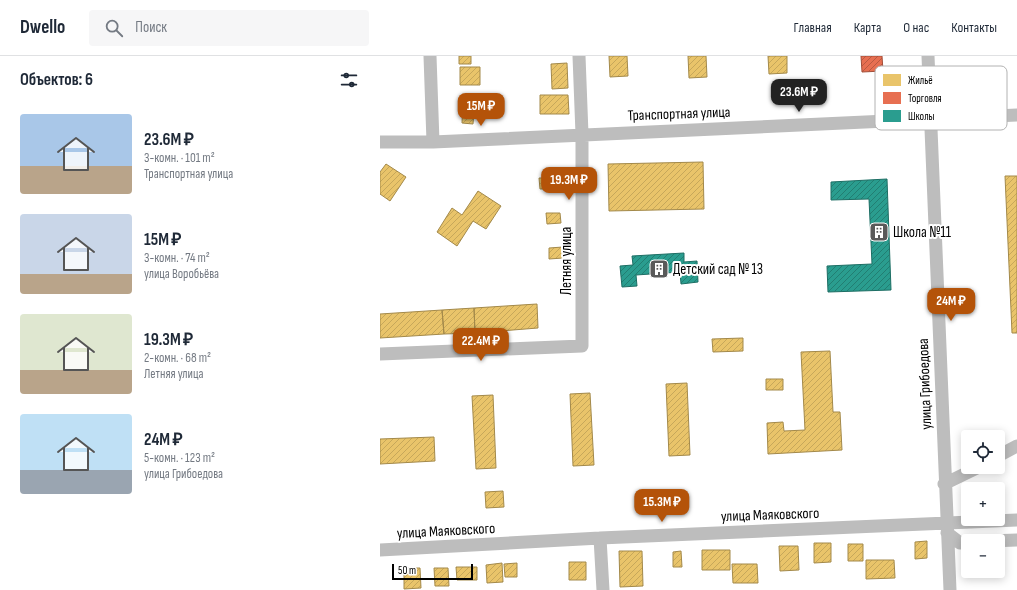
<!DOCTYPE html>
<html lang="ru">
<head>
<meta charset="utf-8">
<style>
	:root { --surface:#fff; --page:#f6f6f7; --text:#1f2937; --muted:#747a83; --line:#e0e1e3; --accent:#b45309 }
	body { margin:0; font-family:"Sofia Sans Condensed",sans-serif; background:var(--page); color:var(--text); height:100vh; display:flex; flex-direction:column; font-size:15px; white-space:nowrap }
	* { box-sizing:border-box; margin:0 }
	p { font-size:13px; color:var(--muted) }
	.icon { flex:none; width:22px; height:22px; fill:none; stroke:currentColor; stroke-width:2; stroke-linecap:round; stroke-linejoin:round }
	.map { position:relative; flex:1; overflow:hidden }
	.side { display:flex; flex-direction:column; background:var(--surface); width:380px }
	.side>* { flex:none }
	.fabs { position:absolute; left:581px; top:374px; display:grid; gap:8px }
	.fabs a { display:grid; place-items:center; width:44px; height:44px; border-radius:4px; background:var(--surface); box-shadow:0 2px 10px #0003; font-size:20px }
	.scale { position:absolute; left:12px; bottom:10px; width:81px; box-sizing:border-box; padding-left:4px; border:2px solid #000; border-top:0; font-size:11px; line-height:14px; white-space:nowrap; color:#000; -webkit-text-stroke:3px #fff; paint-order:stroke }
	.price { position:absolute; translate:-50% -34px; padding:0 9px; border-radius:8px; background:var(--accent); color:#fff; font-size:13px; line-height:26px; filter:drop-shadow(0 1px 2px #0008) }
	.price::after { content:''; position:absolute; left:50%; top:24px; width:12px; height:9px; margin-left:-6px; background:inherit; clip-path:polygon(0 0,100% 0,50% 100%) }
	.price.selected { background:#222; color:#fff }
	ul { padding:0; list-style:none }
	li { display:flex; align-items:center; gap:12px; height:100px; padding:0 20px }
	li span { display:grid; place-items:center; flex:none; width:112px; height:80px; border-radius:4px; color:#555 }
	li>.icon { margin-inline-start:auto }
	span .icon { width:48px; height:48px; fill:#fffc; stroke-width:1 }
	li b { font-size:17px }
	h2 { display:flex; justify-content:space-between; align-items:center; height:48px; padding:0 20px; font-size:17px }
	header { display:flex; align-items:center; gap:24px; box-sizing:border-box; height:56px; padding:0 20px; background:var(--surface); border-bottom:1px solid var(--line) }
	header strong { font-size:19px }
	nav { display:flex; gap:22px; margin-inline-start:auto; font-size:14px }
	.search { width:280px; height:36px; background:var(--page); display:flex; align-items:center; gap:10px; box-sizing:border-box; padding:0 14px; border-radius:4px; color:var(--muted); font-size:15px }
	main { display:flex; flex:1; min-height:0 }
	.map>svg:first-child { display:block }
	.homes { fill:url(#homes-hatch); stroke:#a3894a }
	.shops { fill:url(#shops-hatch); stroke:#a24e39 }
	.schools { fill:url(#schools-hatch); stroke:#1d6e64 }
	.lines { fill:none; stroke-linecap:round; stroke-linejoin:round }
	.minor { stroke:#bdbdbd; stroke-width:13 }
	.labels { text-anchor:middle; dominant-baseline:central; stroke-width:4; stroke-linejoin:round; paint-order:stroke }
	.street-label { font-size:15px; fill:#000; stroke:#fff }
	.poi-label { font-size:15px; fill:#000; stroke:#fff; text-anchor:start }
	.key { fill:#fff; stroke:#b2b2b2; stroke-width:1 }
	.key-label { font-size:11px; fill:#000 }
</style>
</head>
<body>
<header>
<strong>Dwello</strong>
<div class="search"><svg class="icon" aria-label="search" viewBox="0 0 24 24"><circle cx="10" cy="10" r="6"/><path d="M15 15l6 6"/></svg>Поиск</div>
<nav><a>Главная</a><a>Карта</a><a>О нас</a><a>Контакты</a></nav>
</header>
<main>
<section class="side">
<h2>Объектов: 6<svg class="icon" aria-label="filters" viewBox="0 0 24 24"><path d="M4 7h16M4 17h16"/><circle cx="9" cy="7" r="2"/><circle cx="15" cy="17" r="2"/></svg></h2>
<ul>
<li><span style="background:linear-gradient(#a9c7e8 65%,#b9a48a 0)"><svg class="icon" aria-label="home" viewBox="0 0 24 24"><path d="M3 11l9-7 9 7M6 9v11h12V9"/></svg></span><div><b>23.6M ₽</b><p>3-комн. · 101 m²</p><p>Транспортная улица</p></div></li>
<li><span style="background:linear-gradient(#c9d6e8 75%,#b9a48a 0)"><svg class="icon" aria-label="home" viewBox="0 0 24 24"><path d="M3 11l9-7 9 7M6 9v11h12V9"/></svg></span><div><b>15M ₽</b><p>3-комн. · 74 m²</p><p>улица Воробьёва</p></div></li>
<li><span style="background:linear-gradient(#dfe7d0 70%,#b9a48a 0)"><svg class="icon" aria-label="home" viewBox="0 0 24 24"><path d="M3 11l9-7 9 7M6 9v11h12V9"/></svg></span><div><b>19.3M ₽</b><p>2-комн. · 68 m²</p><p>Летняя улица</p></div></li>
<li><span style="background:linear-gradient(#bfe0f5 70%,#9aa5b1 0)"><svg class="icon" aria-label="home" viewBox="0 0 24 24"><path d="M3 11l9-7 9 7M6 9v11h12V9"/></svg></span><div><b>24M ₽</b><p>5-комн. · 123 m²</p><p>улица Грибоедова</p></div></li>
</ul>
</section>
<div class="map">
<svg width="637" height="534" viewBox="0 0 637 534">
	<defs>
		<pattern id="homes-hatch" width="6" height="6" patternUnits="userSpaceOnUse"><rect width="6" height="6" fill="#e9c46a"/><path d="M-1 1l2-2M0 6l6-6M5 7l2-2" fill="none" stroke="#c6a75a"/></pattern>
		<pattern id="shops-hatch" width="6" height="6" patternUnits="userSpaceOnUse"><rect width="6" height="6" fill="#e76f51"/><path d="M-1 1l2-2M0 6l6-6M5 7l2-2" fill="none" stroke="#b95941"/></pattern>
		<pattern id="schools-hatch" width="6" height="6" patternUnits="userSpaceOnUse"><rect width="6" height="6" fill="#2a9d8f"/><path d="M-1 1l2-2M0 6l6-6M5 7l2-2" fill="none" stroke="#227e72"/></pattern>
	</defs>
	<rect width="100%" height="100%" fill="#fff"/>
	<path class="homes" d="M79,0H91V8H79Z
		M229,0H247L248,20L230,21Z
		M308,0H326L327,21L309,22Z
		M388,0H407V17L389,18Z
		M187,7L188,32L172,33L171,8Z
		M80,11H100V29H80Z
		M160,39H188L189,58H160Z
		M83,42H95L93,68L82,67Z
		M323,106L324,153L229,155L228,108Z
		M6,108L26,121L10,145L0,138V116Z
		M625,120H637V277H632Z
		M159,122H173L174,133H160Z
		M98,135L121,150L106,173L93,165L77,190L57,176L72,152L82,159Z
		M166,157H180L181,167L167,168Z
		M183,191V202L169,203V192Z
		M157,248L158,272L95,277L94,252Z
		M94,252L95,277L64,278L62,254Z
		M62,254L64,278L0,282V258Z
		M363,282V295L333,296L332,283Z
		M450,295L453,356H460L462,394L388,398L387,367L403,366L404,375L425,374L421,296Z
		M386,323H403V334H386Z
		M307,327L310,399L289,400L286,328Z
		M210,337L214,409L193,410L190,338Z
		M113,339L116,412L96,413L92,340Z
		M54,381L55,405L0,408V383Z
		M123,435L124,451L106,452L105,436Z
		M547,485V502L535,503V486Z
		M434,487H451V506L434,507Z
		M468,488H483V505H468Z
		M399,490H418L419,514L400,515Z
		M322,494H350V514H322Z
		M239,495H262L263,530L240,531Z
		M301,495L302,511H293V496Z
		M486,504H514L515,522L486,523Z
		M189,506H206V524H189Z
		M122,507L123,526L107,527L106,509Z
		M137,507V521H125L124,508Z
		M352,508H377L378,527H353Z
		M76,511H97V524H77Z
		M24,512H40L41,532L24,533Z
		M54,512H68L69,530H55Z"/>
	<path class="shops" d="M481,0H502L503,15L482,16Z"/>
	<path class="schools" d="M507,123L511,234L448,236L447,210L492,208L489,143L451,144V126Z
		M304,197V206L317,205L318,226L301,228L300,216L256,219L257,230L242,231L240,210L253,209L252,200Z"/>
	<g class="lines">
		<path class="minor" d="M50,0L53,86
			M548,0L570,534
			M0,86H53L637,59
			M0,298L202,290V78L199,0
			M618,400L637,390
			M564,428L599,411
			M567,477L580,487L588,486
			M220,482L223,534
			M609,485L637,484
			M0,494L220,482L637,464"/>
	</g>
	<defs>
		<symbol id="building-square" viewBox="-11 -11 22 22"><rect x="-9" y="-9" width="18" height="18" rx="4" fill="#595959" stroke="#fff"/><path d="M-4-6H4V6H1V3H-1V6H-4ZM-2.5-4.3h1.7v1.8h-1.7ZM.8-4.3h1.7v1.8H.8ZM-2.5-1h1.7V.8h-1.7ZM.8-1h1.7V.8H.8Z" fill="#fff"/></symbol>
	</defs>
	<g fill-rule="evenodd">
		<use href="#building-square" x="488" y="165" width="22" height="22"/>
		<use href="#building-square" x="268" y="202" width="22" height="22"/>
	</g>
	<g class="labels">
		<g class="street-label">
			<text transform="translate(299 58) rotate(-2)">Транспортная улица</text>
			<text transform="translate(186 205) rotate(-90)">Летняя улица</text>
			<text transform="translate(545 328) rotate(-92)">улица Грибоедова</text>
			<text transform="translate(390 459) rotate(-2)">улица Маяковского</text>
			<text transform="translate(66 475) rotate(-3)">улица Маяковского</text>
		</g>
		<g class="poi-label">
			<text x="513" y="176">Школа №11</text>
			<text x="293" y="213">Детский сад № 13</text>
		</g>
	</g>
	<rect x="495" y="10" width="132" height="64" rx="6" class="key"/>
	<rect x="503" y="18" width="18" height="12" fill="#e9c46a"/>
	<rect x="503" y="36" width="18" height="12" fill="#e76f51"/>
	<rect x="503" y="54" width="18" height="12" fill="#2a9d8f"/>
	<g class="key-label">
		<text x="528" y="28">Жильё</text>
		<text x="528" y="46">Торговля</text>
		<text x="528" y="64">Школы</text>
	</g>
</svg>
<div class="fabs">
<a><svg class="icon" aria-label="locate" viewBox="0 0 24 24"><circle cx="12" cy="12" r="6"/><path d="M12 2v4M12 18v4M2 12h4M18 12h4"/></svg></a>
<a>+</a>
<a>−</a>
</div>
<div class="scale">50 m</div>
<b class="price selected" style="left:419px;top:57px">23.6M ₽</b>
<b class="price" style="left:101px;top:71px">15M ₽</b>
<b class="price" style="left:189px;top:145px">19.3M ₽</b>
<b class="price" style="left:571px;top:266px">24M ₽</b>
<b class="price" style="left:101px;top:306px">22.4M ₽</b>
<b class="price" style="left:282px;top:467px">15.3M ₽</b>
</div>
</main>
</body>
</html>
